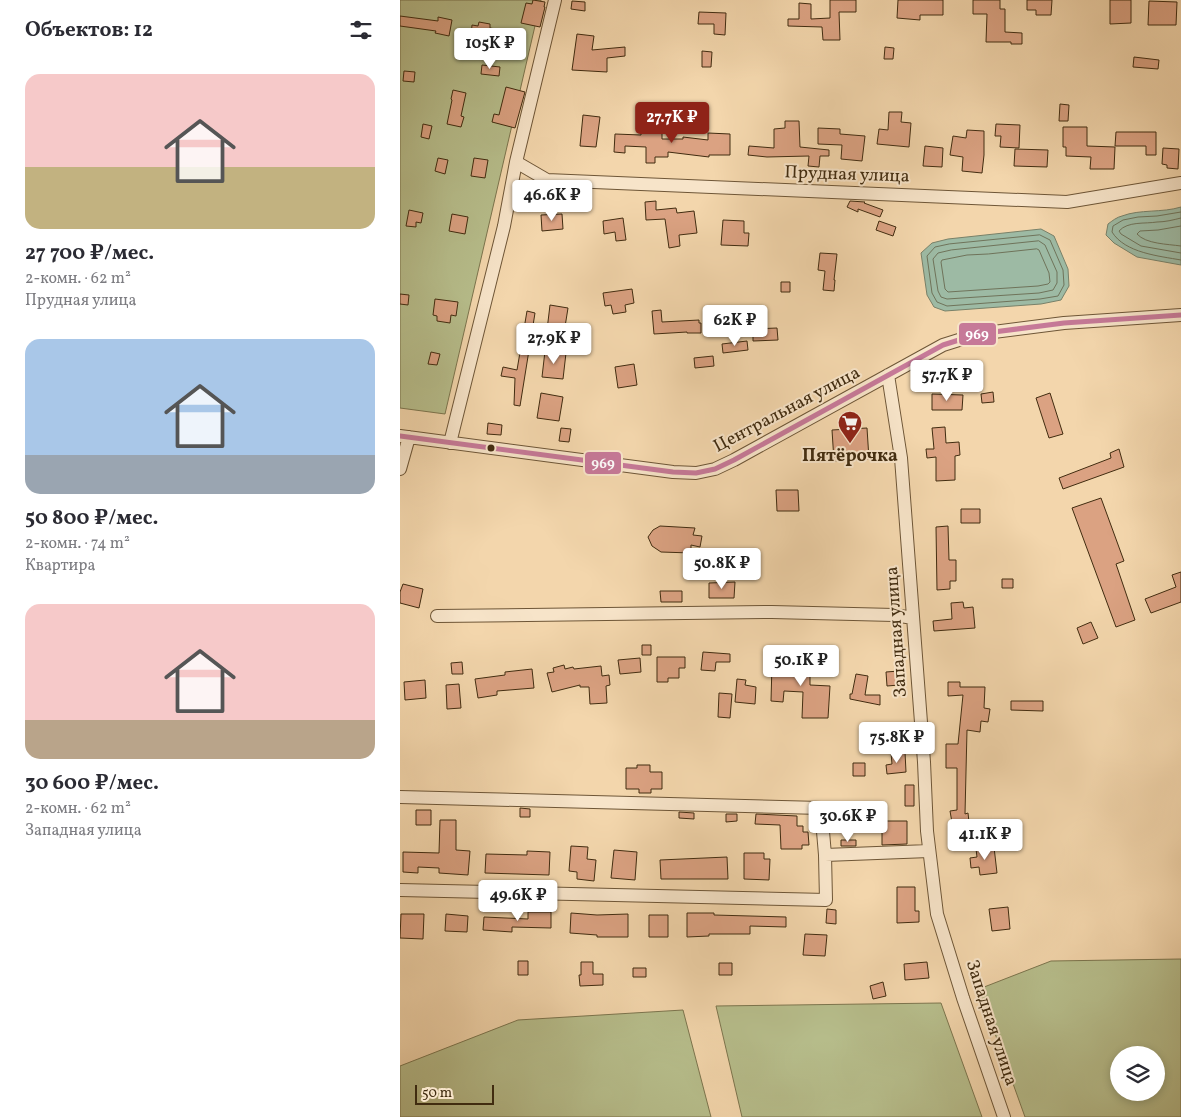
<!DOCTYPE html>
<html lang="ru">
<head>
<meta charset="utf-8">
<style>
	:root { --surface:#fff; --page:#f2f2f3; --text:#2b2b33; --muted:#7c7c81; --accent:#8f2418 }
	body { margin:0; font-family:Vollkorn,serif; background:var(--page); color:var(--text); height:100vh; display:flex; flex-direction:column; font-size:19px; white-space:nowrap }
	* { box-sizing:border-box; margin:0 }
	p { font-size:16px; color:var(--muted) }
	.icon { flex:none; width:28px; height:28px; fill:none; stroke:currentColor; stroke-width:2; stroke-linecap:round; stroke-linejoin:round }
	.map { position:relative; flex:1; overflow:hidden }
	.sheet { display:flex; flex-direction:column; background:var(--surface); width:400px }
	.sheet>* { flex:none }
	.buttons { position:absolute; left:710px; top:1046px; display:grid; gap:10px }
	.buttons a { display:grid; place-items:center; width:55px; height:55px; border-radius:50%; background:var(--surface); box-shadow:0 2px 8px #0003; font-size:25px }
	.scale { position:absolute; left:15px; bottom:12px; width:79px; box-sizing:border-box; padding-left:5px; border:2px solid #412c10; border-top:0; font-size:14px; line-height:18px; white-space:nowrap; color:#412c10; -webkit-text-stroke:4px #f7e4c9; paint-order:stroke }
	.price { position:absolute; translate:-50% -42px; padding:0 11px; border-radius:5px; background:#fff; color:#222; font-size:16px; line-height:32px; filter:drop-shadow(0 1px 2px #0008) }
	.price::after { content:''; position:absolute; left:50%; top:30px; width:15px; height:11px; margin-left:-8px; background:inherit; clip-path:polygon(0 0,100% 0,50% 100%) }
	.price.on { background:var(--accent); color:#fff }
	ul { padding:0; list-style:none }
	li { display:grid; align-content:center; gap:10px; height:265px; padding:0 25px }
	li span { display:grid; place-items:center; height:155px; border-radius:15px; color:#555 }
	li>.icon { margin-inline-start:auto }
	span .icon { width:90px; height:90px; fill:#fffc; stroke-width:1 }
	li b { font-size:21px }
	h2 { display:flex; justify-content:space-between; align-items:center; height:60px; padding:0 25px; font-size:21px }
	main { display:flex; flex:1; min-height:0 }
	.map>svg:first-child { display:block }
	.green { fill:#b7be8c; stroke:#7c754e; fill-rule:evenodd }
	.water { fill:#9dbaa4; stroke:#788169 }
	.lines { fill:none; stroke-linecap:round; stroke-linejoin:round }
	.shore { stroke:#6f735a; stroke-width:1 }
	.building { fill:#dba282; stroke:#412c10 }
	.minor-casing { stroke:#6e5637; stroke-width:14 }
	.minor { stroke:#f7e4c9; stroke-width:12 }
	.bus-1-casing { stroke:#f7e4c9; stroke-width:9 }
	.bus-1 { stroke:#c67998; stroke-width:5 }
	.bus-dot { fill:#412c10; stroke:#f7e4c9; stroke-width:2 }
	.labels { text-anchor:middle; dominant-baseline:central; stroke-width:4; stroke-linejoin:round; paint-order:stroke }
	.street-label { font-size:18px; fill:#412c10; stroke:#f7e4c9 }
	.poi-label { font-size:18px; font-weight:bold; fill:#412c10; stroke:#f7e4c9 }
	.line-badge { stroke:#f7e4c9; stroke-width:2 }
	.badge-label { font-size:14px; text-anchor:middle; font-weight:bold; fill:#fff }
</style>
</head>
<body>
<main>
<section class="sheet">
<h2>Объектов: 12<svg class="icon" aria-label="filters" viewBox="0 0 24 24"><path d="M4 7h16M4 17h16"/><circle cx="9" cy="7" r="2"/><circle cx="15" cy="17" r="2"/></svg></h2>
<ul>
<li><span style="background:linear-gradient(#f6c9c9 60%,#c2b280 0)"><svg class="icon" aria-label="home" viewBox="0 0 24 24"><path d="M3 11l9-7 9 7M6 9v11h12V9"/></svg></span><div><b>27 700 ₽/мес.</b><p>2-комн. · 62 m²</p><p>Прудная улица</p></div></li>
<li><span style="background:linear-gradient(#a9c7e8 75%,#9aa5b1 0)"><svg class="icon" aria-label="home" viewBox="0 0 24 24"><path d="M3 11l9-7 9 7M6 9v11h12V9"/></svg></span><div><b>50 800 ₽/мес.</b><p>2-комн. · 74 m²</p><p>Квартира</p></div></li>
<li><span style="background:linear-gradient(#f6c9c9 75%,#b9a48a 0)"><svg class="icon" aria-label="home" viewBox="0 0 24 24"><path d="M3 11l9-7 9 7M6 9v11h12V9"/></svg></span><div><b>30 600 ₽/мес.</b><p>2-комн. · 62 m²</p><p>Западная улица</p></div></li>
</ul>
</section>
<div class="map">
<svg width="781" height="1117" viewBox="0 0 781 1117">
	<rect width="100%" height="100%" fill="#f3d6ac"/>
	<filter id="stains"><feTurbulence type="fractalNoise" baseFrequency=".004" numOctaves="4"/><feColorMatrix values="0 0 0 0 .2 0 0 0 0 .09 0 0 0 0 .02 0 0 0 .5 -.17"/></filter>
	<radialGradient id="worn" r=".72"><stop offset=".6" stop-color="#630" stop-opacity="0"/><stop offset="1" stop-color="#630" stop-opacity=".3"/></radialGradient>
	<path class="green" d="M0,0H141L45,414L0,408Z
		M781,959V1117H625L579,989L651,961ZM719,1055H756V1092H719Z
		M541,1003L582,1117H342L316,1006Z
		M283,1010L311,1117H0V1066L118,1020Z"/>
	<path class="water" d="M781,207V265L737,257L714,243L706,235L708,224C712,221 717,217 722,216C740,209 762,213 781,207Z
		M641,229L654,236L668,269L669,286L661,300L641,304L545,311L534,307L527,295L521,253L532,243L548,239Z"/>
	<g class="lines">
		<path class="shore" d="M781,212L757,216L738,217L723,220L713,226L712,232C725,253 759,256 781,260
			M781,218C773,220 765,222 757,222C745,224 728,221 719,231L721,234L741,246L781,253
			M781,226L758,230L740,231L737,234C746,244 767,244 781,246
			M640,235L650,240L663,270L664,285L658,296L640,299L547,306L537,302L532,293L527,256L535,247L549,244Z
			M639,241L645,245L657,272V283L653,290L639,293L547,299L541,297L538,291L533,259L538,253L551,250Z
			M637,249L639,250L649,273L650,282L648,284L638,286L548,292L545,289L541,262L542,260L567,255L588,254Z"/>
	</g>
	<path class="building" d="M133,0L145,2L144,7H145L140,27L121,23L126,3L132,4Z
		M430,0H456V12H439L440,40H423L422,27L388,26V19H399V3L411,4V19L430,18Z
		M498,0H543V15H520V20L497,18Z
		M573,0H600V9H605V32L622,33V44H611V42H586L587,14H573Z
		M627,0H652L651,15H636V10H627Z
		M710,0H731V23L710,24Z
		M172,1L185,2V11L171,9Z
		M749,1L777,2L776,25H748Z
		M299,12L326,13L325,35L314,34V24H298Z
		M0,16L38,21V17L52,20L49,36L35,33L36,31L0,26Z
		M79,22L90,24V28L107,31L106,40L71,36L72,25L78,26Z
		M177,34L194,36L192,50L225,47V56L207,58V72L172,70Z
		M485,47L494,48L493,59H484Z
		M302,51L312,52L311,67H302Z
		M734,57L759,60L758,69L733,67Z
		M82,65L100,67L99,76L81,74Z
		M4,71L15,72L14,82L3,81Z
		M106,87L125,92L115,128L92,122L94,114L99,115Z
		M53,90L66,93L61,116L64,117L61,127L47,124L52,100L51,99Z
		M660,104L669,105L668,121H659Z
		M237,108H245V117H237Z
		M489,112H502L501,122L511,123L509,147L477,144L479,129L488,130Z
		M183,115L200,117L196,147L180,146Z
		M385,121H399L400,147L429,150V156H420L419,167L408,166L409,156L367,157L348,155L349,146L374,148V129L385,128Z
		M241,123H257V130H262V139H283V137L308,140V133L330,134V155H309V157L268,152V157H255V163H246V147L225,146V153L214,152L215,134L241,135Z
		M23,124L32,126L29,139L21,137Z
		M596,124L620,125L619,148L600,147L601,136H595Z
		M663,127H687V146L715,147L714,169H690L691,157L666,156V147H663Z
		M418,128L440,129V134L465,136L462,161L441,159L442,145L418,144Z
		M567,130L584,131V155L582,173L562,171L563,157L550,155L553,136L566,138Z
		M716,132H756V155H746V146H715Z
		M525,146L543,148L542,167L523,166Z
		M763,148L779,149L778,169L767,168V165L762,164Z
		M615,149L648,150L647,167L614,166Z
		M38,158L48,160L45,174L35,171Z
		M74,158L88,160L85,178L71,176Z
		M256,201V210L276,208L277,213L294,211L297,233L279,235L280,246L269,248L265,219L246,220L245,202Z
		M450,201L465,202L464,203L483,210L480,217L458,209V212L447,207Z
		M9,210L23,213L21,223L16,222V227L6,226Z
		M52,214L68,217L65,234L49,231Z
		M162,214L163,229L142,231L141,215Z
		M223,218L226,240L216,241L215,232L204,234L203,221Z
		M323,220L344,221V233H349L348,246L321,245Z
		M479,221L496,227L493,236L476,230Z
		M420,253L437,254L434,280H435L434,291L423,290L425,271L418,270Z
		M381,282H390V292H381Z
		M232,289L234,303L225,305L226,312L213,314L211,305L205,306L203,293Z
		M0,294L9,295L8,305L0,304Z
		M35,299L58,302L56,316L51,315L50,323L37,321V316L33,315Z
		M150,305L168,308L164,333L147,330Z
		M261,310L262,322L299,320V323H301V333H287V332L254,334L252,311Z
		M127,311L135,313L120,406L114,405L115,378L101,376L103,367L117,370Z
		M377,328L378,340L353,341V329Z
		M347,341L348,350L323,353L322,344Z
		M145,351L166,353L163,379L142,377Z
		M31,352L40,354L37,365L28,364Z
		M313,356L314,366L295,368L294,358Z
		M573,362L574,376L582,375V385L571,386V377L545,379L544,364Z
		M234,364L237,385L218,388L215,367Z
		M593,392L594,402L582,403L581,394Z
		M141,393L163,397L159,421L137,418Z
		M650,393L663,434L649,438L636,398Z
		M532,394L563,395L562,410H532Z
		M88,423L102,425L101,435L87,434Z
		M545,427L546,443L559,442L560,455L555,456V480L536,481V457L527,458L526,449H534L532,428Z
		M161,428L171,429L169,442L159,441Z
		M467,428L469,459L434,461L432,430Z
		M719,449L724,467L663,489L659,478L711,458L710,453Z
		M376,490H398L399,511H377Z
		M701,498L724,561L716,564L735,620L716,627L672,508Z
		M561,509H580V523H561Z
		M260,526L295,528L293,535L302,536L300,547L291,545V553L261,552L252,546L248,537L253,530Z
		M548,526L549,560H556V581H550V589L537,590L536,527Z
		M781,572V602L751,613L745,599L776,587L772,575Z
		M602,579H613V588H602Z
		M335,582L334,598H309V583Z
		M3,584L23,589L19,608L0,603V592Z
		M260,591H282V602H261Z
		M563,602L564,608L573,607L575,628L534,631L533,621L552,619L551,603Z
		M691,622L698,638L683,644L677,628Z
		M242,645H251V655H242Z
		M303,652L330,654V662H316L315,671L301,670Z
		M397,656L418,658V667H410V685L430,686L428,718H402L403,692L384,691L383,702L371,701L372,664L397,665Z
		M257,657H285V668H279V678H268V682H257Z
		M240,658L241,672L220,674L218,660Z
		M62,662L63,674H52L51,663Z
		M164,665L165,669L173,667L174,669L201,666L202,676L209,675L210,685L206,686L207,703L190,704L189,687H180V685L152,692L147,673L154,672L153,668Z
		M132,669L134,688L97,691V695L78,698L75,679L105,675V672Z
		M499,671V685L487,686L486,672Z
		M456,674L468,676L465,695H480V705L450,699V694H452Z
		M337,679L346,680L345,685L356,687L355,704L335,702Z
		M25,680L26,698L5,700L4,682Z
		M548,682H560V687H585L584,708L590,709L588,722L581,721L580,732L567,730L565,814L568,813L569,822H567L568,831L554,834L550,811L557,810V768H546V744H558L563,695L548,696Z
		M59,684L61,708L47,709L46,685Z
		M319,693L332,694L330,718L318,717Z
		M611,701H643V711L611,710Z
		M505,752L506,772L487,774L486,765L492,764L491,753Z
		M453,763H465V776H453Z
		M237,765H250V772H262V789H251V793H239V789H226V768H237Z
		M505,785H514V806H505Z
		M120,808L130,809V817H120Z
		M16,810H31V825H16Z
		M279,812L294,813V819L279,818Z
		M326,814H337V821L326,822Z
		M356,814L397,816V826H403V832H408L409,845H402V849H381L380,825L355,824Z
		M40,820H56V850L70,851L68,875L39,873V868L18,867V873L3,872V852L39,853Z
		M482,821H507V844L482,845Z
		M441,840H456V846H441Z
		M171,846L188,847L187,859L196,860L194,881L177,879V872L169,871Z
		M594,847L597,873L580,875L579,867L571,868L570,858L577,857L576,849Z
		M214,850L237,852L235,880L211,878Z
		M127,851L150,852L149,875L85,873L86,854L127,855Z
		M344,853H364V859H370L369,880L344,879Z
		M327,857L328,879H261L260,860Z
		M497,887H515V911H519V922L497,923Z
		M608,907L610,929L592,931L589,909Z
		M427,909L436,910V924L426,923Z
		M128,912H151V928L112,927V932L83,930L84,917L128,919Z
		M171,913L197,915L228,914V937H197V935L170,933Z
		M287,913H314V915L386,917V927L350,926V934H309V936L287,937Z
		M1,914H24L23,939L0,938Z
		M46,914L68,916L67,932L45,931Z
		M249,915H268V937H249Z
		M405,934L427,935L425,956L403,955Z
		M118,961H128V975H118Z
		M181,962H193V974H203V985L180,986L179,975H181Z
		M527,962L529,978L505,980L504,964Z
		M319,963H332V975H319Z
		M233,968H246V977H233Z
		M483,982L486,996L473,999L470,986Z"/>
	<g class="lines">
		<defs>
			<path id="minor" d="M116,162L147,180L667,202L781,183
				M488,375L501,458L524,762L527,831L537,914L563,998L604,1117
				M0,436L273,472L296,473L315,469L334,460L543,345L578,334L664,323L781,315
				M50,443L104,226L116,162L155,0
				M0,469L9,437
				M37,616L372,612L494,615L513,618
				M0,797L421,808L425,855L426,900L0,890
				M425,855L529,851"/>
		</defs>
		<use href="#minor" class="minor-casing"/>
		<use href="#minor" class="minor"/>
		<defs>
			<path id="bus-1" d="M0,436L273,472L296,473L315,469L334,460L543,345L578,334L664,323L781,315"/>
		</defs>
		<use href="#bus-1" class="bus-1-casing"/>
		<use href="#bus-1" class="bus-1"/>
	</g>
	<defs>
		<symbol id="supermarket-pin" viewBox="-11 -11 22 30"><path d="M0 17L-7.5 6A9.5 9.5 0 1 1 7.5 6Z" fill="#8f2418" stroke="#f7e4c9"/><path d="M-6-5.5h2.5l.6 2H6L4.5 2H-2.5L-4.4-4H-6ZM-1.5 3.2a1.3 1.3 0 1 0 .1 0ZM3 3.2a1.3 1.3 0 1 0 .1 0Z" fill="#fff"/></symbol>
	</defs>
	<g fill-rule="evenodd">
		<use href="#supermarket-pin" x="436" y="409" width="28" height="38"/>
	</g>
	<circle class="bus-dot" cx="91" cy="448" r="4.5"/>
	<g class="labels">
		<g class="street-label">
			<text transform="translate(447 175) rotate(2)">Прудная улица</text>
			<text transform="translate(387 410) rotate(-28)">Центральная улица</text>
			<text transform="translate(497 632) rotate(-94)">Западная улица</text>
			<text transform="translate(591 1023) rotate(72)">Западная улица</text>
		</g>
		<g class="poi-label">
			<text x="450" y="456">Пятёрочка</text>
		</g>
	</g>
	<g class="line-badge">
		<rect x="558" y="322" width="39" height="24" rx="5" fill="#c67998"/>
		<rect x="184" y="451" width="38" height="24" rx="5" fill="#c67998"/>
	</g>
	<g class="badge-label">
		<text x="577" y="339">969</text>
		<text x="203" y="468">969</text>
	</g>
	<rect width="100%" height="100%" filter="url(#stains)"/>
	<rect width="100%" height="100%" fill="url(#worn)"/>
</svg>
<div class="buttons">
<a><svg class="icon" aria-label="layers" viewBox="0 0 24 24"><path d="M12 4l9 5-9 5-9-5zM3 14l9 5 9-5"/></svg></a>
</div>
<div class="scale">50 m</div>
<b class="price" style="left:90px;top:70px">105K ₽</b>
<b class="price on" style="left:272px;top:144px">27.7K ₽</b>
<b class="price" style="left:152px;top:222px">46.6K ₽</b>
<b class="price" style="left:335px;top:347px">62K ₽</b>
<b class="price" style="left:154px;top:365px">27.9K ₽</b>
<b class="price" style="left:547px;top:402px">57.7K ₽</b>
<b class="price" style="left:322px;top:590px">50.8K ₽</b>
<b class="price" style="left:401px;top:687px">50.1K ₽</b>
<b class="price" style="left:497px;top:764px">75.8K ₽</b>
<b class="price" style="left:448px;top:843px">30.6K ₽</b>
<b class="price" style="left:585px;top:861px">41.1K ₽</b>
<b class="price" style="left:118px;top:922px">49.6K ₽</b>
</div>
</main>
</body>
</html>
